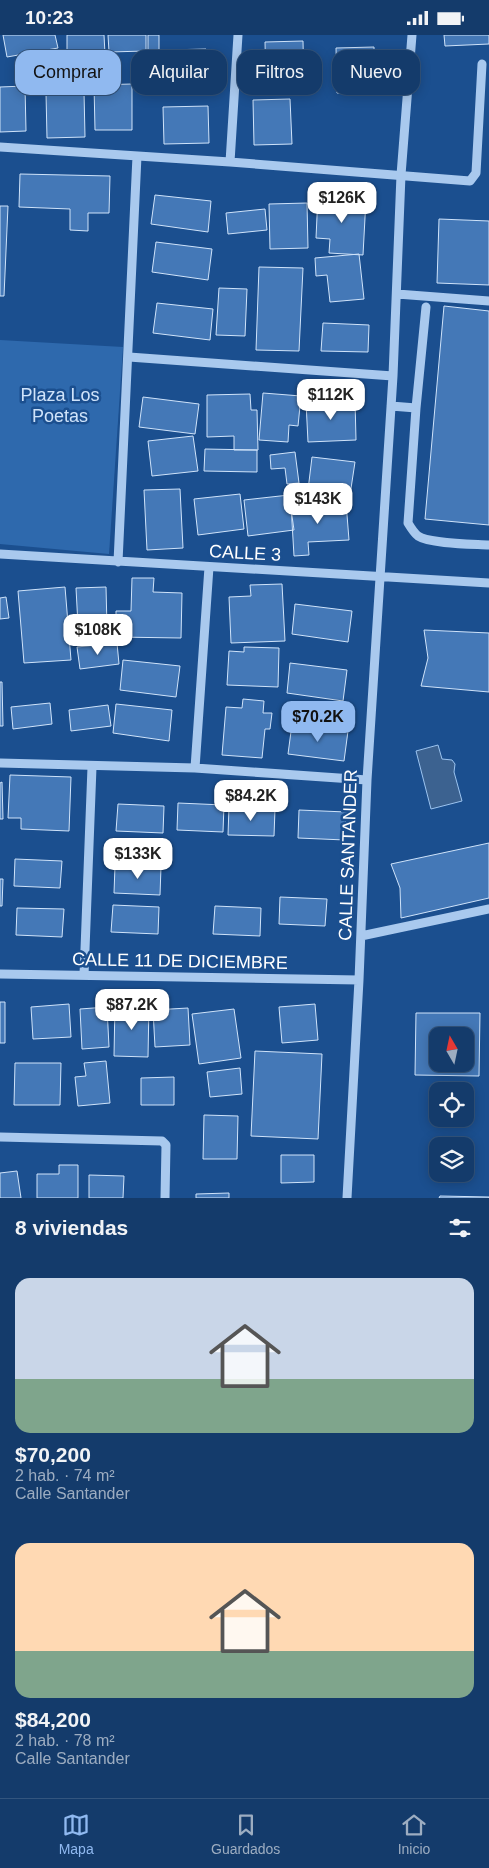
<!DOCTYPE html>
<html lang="es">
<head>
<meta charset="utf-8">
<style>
	:root { --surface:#143b6b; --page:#1d4271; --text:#f1f3f6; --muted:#9dadc1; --line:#33557e; --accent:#90b9f0 }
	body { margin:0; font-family:Arial,sans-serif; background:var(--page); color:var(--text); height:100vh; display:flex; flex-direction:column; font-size:19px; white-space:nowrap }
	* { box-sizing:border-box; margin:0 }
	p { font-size:16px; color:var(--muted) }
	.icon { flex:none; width:28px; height:28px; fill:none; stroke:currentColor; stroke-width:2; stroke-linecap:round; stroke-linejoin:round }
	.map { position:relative; height:1163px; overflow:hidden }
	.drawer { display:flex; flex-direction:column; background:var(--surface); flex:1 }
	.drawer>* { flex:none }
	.top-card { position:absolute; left:15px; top:15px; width:460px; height:45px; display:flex; gap:10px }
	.needle { width:32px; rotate:351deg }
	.tools { position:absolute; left:429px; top:992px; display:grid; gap:10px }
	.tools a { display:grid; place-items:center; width:45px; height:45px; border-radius:10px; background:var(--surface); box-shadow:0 2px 12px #0003,0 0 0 1px var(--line); font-size:25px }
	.price { position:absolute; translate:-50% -42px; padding:0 11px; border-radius:10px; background:#fff; color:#222; font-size:16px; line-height:32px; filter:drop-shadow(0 1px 2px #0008) }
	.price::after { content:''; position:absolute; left:50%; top:30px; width:15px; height:11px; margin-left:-8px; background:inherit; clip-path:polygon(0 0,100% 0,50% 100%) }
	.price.selected { background:var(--accent); color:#111 }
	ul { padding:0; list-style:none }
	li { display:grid; align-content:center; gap:10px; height:265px; padding:0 15px }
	li span { display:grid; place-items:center; height:155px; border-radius:15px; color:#555 }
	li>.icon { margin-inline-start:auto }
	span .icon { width:90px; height:90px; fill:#fffc; stroke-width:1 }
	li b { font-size:21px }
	h2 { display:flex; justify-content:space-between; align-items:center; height:60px; padding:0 15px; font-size:21px }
	.chip { padding:0 18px; border-radius:15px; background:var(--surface); box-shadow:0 2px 12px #0003,0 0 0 1px var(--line); font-size:18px; line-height:45px }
	.chip.selected { background:var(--accent); color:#111 }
	.status { display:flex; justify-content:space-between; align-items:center; height:35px; padding:0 25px; background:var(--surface); direction:ltr }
	.status svg { height:14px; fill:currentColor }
	.tab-bar { display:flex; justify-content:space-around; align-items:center; height:70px; border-top:1px solid var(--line); background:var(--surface); font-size:14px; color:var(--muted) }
	.tab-bar a { display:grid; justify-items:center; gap:2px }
	.tab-bar .selected { color:var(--accent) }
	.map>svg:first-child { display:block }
	.green { fill:#2e69ad }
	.water { fill:#3c6290; stroke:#9cc4f0 }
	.building { fill:#4478b7; stroke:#cfe3fa; fill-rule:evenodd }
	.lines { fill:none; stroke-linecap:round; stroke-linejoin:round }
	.minor { stroke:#a9c9ee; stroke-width:9 }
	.labels { text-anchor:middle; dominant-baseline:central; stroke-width:5; stroke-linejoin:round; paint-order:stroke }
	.park-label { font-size:18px; fill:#cfe3fa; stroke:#1b4f8f }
	.street-label { font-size:18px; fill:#fff; stroke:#1b4f8f }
</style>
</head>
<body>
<div class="status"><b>10:23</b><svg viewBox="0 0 49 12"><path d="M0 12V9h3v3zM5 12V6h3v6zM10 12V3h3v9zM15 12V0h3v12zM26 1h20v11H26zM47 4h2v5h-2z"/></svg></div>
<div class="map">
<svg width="489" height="1163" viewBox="0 0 489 1163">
	<rect width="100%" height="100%" fill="#1b4f8f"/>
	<path class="green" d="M0,305L123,312L109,519L0,509Z"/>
	<path class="water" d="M438,710L442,724L452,725L455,729L454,737L462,766L431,774L416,716Z"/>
	<path class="building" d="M3,0H55L58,13L7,22Z
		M67,0H104L105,19L67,20Z
		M108,0H146V16L109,17Z
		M148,0H159V17H148Z
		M444,0H489V9L445,11Z
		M303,6L304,51L266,52L265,7Z
		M374,12L375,58H337L336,13Z
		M206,14L207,60H169L168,15Z
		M132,49V95H95L94,50Z
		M25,51L26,96L0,97V52Z
		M84,57L85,102L47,103L46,58Z
		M290,64L292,109L254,110L253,65Z
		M208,71L209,108L164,109L163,72Z
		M20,139L110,141L109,178H88V196L70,195V174L19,172Z
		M155,160L211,166L208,197L151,189Z
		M318,160L366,164L363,220L329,218L330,204L316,203Z
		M307,168L308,213L270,214L269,169Z
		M0,171H8L4,261H0Z
		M265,174L267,195L228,199L226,178Z
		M439,184L489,186V250L437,248Z
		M156,207L212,214L208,245L152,237Z
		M359,219L364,264L330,267L327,240L316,241L315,223Z
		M259,232L303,233L299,316L256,315Z
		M219,253L247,254L245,301L216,300Z
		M157,268L213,274L210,305L153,298Z
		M444,271L489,276V490L425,484Z
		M323,288L369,290L368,317L321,316Z
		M263,358L301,361L298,391L289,390L288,407L259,405Z
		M250,359L251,375H257L258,415H234V401L207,402V360Z
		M143,362L199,369L195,399L139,392Z
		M355,365L356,405L308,407L306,367Z
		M193,401L198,436L152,441L148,406Z
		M205,414L257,415V437L204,436Z
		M295,417L299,448L287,449L285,433L271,434L270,420Z
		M312,422L355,427L350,460L308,455Z
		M180,454L183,513L147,515L144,455Z
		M240,459L244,494L198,500L194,464Z
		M289,460L294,495L248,501L244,465Z
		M346,467L349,505L308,507L309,520L294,521L291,470Z
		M132,543H154L153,557L182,558L181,603L116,602V576H131Z
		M282,549L285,606L231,608L229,562L251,561L250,550Z
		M65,552L71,625L24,628L18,556Z
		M106,552L107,592H102L103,608L79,609L76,553Z
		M6,562L9,583L0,584V563Z
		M295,569L352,576L348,607L292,599Z
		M424,595L489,598V657L421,651L428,623Z
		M117,608L119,629L80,634L77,612Z
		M244,612L279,613L278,652L227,650L229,616L244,617Z
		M123,625L180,631L176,662L120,655Z
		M290,628L347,635L343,666L287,658Z
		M0,647H2L3,691H0Z
		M243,664L264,666L263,678H272L270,694H265L262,723L222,720L226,672L242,673Z
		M50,668L52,689L13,694L11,672Z
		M116,669L172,675L169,706L113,698Z
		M108,670L111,691L71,696L69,675Z
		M292,689L348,696L344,726L288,719Z
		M10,740L71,742L69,796L21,794V783H8Z
		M2,747L3,784H0V748Z
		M178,768L224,770L223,797L177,795Z
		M118,769L164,771L163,798L116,796Z
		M229,772L275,774L274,801L228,800Z
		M299,775L346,777L345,805L298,803Z
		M489,808V863L401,883L400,853L391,829Z
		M15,824L62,826L60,853L14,851Z
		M115,831L161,832L160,860L114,858Z
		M0,844H3L2,871H0Z
		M280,862L327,864L325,891L279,889Z
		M113,870L159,872L158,899L111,897Z
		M215,871L261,873L260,901L213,899Z
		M17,873L64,874L62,902L16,900Z
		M0,967H5V1008H0Z
		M69,969L71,1002L33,1004L31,972Z
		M115,969L149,970L148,1022L114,1021Z
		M315,969L318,1005L282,1008L279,972Z
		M107,972L109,1012L82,1014L80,974Z
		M188,973L190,1010L155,1012L153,975Z
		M234,974L241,1023L199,1029L192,979Z
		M416,978H480L479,1041L415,1040ZM438,1001H465V1029H438Z
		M255,1016L322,1019L318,1104L251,1101Z
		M106,1026L110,1068L78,1071L75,1042L86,1041L84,1028Z
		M15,1028H61L60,1070H14Z
		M240,1033L242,1059L210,1062L207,1037Z
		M174,1042V1070H141V1043Z
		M204,1080L238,1081L237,1124H203Z
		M281,1120H314V1147L281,1148Z
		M59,1130H78V1163H37V1139H59Z
		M17,1136L21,1163H0V1138Z
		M89,1140L124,1141L123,1163H89Z
		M229,1158V1163H196V1159Z
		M440,1161L489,1162V1163H439Z"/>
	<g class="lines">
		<path class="minor" d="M0,112L230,127L470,146L476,138L482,29
			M230,127L238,0
			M397,259L489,266
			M129,322L393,341
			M391,371L416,373L408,488C411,493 414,498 418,501C430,509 473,509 489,510
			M416,373L426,272
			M0,519L489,548
			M118,527L137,121
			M0,728L195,733L367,745
			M195,733L209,532
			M361,901L489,874
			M0,939L359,945
			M84,940L92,732
			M0,1102L162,1106L166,1110L165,1163
			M347,1163L359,945L367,745L393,341L401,140L412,0"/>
	</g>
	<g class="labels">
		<g class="park-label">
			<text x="60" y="360">Plaza Los<tspan x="60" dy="21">Poetas</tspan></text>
		</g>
		<g class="street-label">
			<text transform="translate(245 518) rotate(3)">CALLE 3</text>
			<text transform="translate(348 820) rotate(-88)">CALLE SANTANDER</text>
			<text transform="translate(180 926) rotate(1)">CALLE 11 DE DICIEMBRE</text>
		</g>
	</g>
</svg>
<div class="tools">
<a><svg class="needle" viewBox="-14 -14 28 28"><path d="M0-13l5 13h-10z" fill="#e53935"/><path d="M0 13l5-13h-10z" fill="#9dadc1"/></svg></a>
<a><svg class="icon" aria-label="locate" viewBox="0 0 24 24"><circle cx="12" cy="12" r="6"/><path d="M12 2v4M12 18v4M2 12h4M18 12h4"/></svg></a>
<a><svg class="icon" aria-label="layers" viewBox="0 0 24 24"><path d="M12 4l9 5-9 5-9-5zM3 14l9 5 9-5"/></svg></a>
</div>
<b class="price" style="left:342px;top:189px">$126K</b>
<b class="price" style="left:331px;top:386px">$112K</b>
<b class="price" style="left:318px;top:490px">$143K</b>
<b class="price" style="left:98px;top:621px">$108K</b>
<b class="price selected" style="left:318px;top:708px">$70.2K</b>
<b class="price" style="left:251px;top:787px">$84.2K</b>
<b class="price" style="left:138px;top:845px">$133K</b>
<b class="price" style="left:132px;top:996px">$87.2K</b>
<div class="top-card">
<a class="chip selected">Comprar</a>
<a class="chip">Alquilar</a>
<a class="chip">Filtros</a>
<a class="chip">Nuevo</a>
</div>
</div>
<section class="drawer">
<h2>8 viviendas<svg class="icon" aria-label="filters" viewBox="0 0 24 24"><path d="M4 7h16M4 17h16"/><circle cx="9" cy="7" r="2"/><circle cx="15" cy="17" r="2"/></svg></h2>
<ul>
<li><span style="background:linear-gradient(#c9d6e8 65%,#7fa58c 0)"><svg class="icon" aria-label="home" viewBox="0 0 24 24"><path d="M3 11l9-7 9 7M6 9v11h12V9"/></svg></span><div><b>$70,200</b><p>2 hab. · 74 m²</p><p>Calle Santander</p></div></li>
<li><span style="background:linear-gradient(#ffd9b3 70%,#7fa58c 0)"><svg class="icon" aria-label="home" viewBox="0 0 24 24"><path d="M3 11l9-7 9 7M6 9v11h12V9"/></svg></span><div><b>$84,200</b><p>2 hab. · 78 m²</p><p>Calle Santander</p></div></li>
</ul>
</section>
<nav class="tab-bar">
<a class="selected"><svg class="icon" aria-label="map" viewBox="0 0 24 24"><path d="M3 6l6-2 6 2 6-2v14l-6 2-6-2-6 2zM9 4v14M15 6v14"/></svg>Mapa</a>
<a><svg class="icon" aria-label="saved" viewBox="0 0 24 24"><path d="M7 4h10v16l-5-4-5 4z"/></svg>Guardados</a>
<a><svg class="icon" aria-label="home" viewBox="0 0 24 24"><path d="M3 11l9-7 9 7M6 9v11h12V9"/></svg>Inicio</a>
</nav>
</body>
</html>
